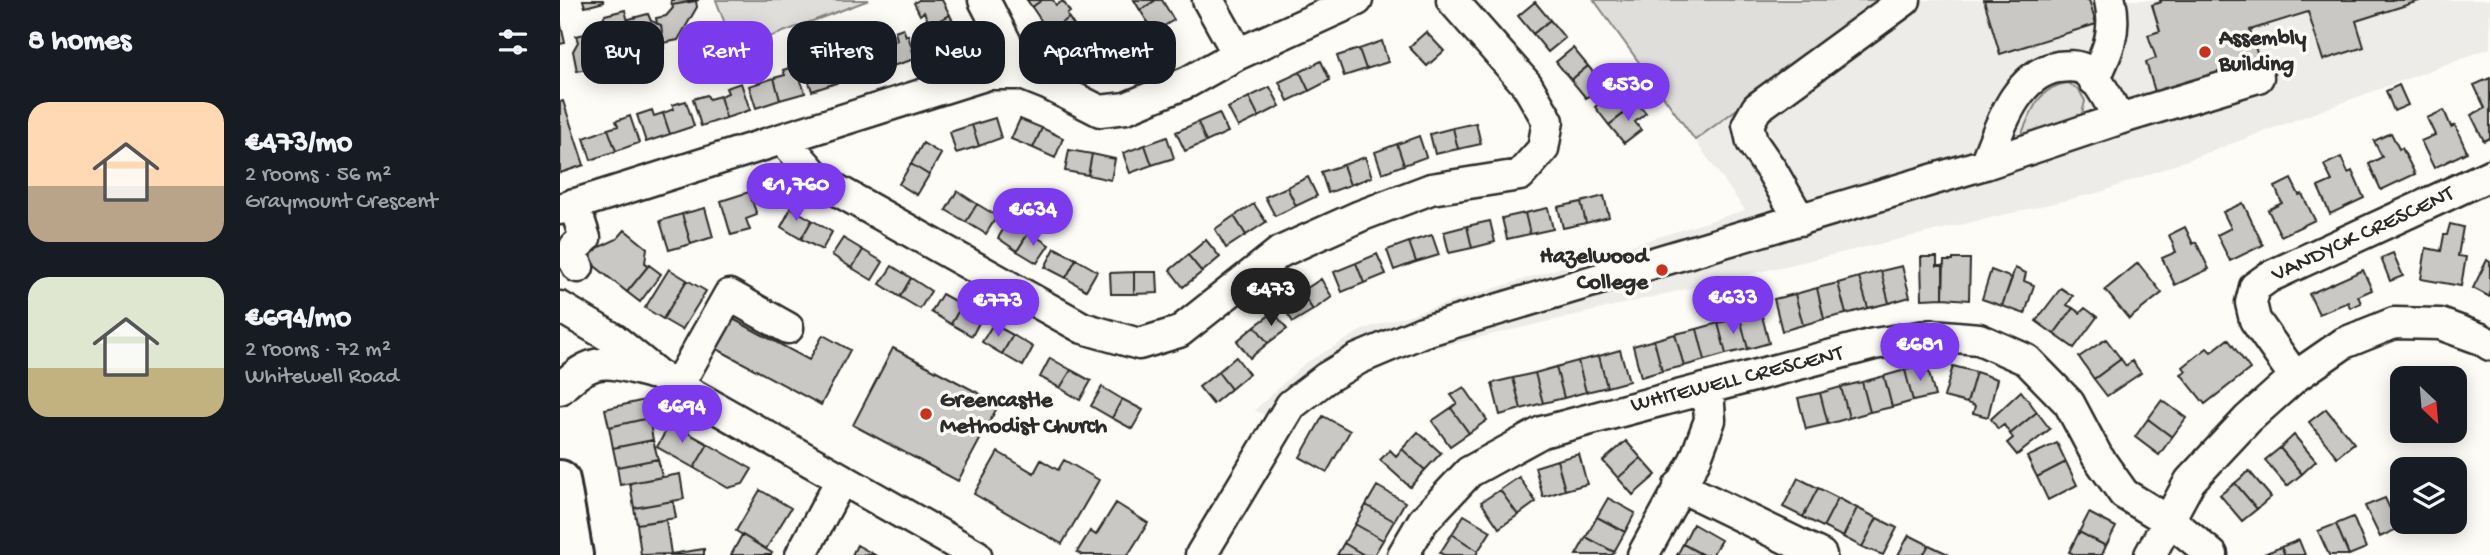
<!DOCTYPE html>
<html lang="en">
<head>
<meta charset="utf-8">
<style>
	:root { --surface:#171b24; --page:#242831; --text:#f1f3f6; --muted:#9ea1a6; --accent:#7c3aed }
	body { margin:0; font-family:"Gochi Hand",sans-serif; background:var(--page); color:var(--text); height:100vh; display:flex; flex-direction:column; font-size:26px; white-space:nowrap }
	* { box-sizing:border-box; margin:0 }
	p { font-size:23px; color:var(--muted) }
	.icon { flex:none; width:38px; height:38px; fill:none; stroke:currentColor; stroke-width:2; stroke-linecap:round; stroke-linejoin:round }
	.map { position:relative; flex:1; overflow:hidden }
	.details { display:flex; flex-direction:column; background:var(--surface); width:560px }
	.details>* { flex:none }
	.guide { position:absolute; left:21px; top:21px; width:665px; height:63px; display:flex; gap:14px }
	.needle { width:46px; rotate:154deg }
	.buttons { position:absolute; left:1830px; top:366px; display:grid; gap:14px }
	.buttons a { display:grid; place-items:center; width:77px; height:77px; border-radius:14px; background:var(--surface); box-shadow:0 4px 18px #0003; font-size:35px }
	.price { position:absolute; translate:-50% -60px; padding:0 16px; border-radius:24px; background:var(--accent); color:#fff; font-size:23px; line-height:46px; filter:drop-shadow(0 2px 4px #0008) }
	.price::after { content:''; position:absolute; left:50%; top:42px; width:21px; height:16px; margin-left:-10px; background:inherit; clip-path:polygon(0 0,100% 0,50% 100%) }
	.price.current { background:#222; color:#fff }
	ul { padding:0; list-style:none }
	li { display:flex; align-items:center; gap:21px; height:175px; padding:0 28px }
	li span { display:grid; place-items:center; flex:none; width:196px; height:140px; border-radius:21px; color:#555 }
	li>.icon { margin-inline-start:auto }
	span .icon { width:84px; height:84px; fill:#fffc; stroke-width:1 }
	li b { font-size:30px }
	h2 { display:flex; justify-content:space-between; align-items:center; height:84px; padding:0 28px; font-size:30px }
	.chip { padding:0 24px; border-radius:21px; background:var(--surface); box-shadow:0 4px 18px #0003; font-size:24px; line-height:63px }
	.chip.current { background:var(--accent); color:#fff }
	main { display:flex; flex:1; min-height:0 }
	.map>svg:first-child { display:block }
	.built { fill:#edece8 }
	.green { fill:#dfdeda; stroke:#858482; stroke-width:2 }
	.building { fill:#c9c8c4; stroke:#2b2b2b; stroke-width:2 }
	.lines { fill:none; stroke-linecap:round; stroke-linejoin:round }
	.minor-casing { stroke:#2b2b2b; stroke-width:35 }
	.major-casing { stroke:#2b2b2b; stroke-width:44 }
	.minor { stroke:#fdfcf7; stroke-width:30 }
	.major { stroke:#fdfcf7; stroke-width:38 }
	.poi-dot { fill:#c8321e; stroke:#fdfcf7; stroke-width:2.5 }
	.labels { text-anchor:middle; dominant-baseline:central; stroke-width:7; stroke-linejoin:round; paint-order:stroke }
	.poi-label { font-size:23px; font-weight:bold; fill:#2b2b2b; stroke:#fdfcf7; text-anchor:start }
	.street-label { font-size:23px; fill:#2b2b2b; stroke:#fdfcf7 }
</style>
</head>
<body>
<main>
<section class="details">
<h2>8 homes<svg class="icon" aria-label="filters" viewBox="0 0 24 24"><path d="M4 7h16M4 17h16"/><circle cx="9" cy="7" r="2"/><circle cx="15" cy="17" r="2"/></svg></h2>
<ul>
<li><span style="background:linear-gradient(#ffd9b3 60%,#b9a48a 0)"><svg class="icon" aria-label="home" viewBox="0 0 24 24"><path d="M3 11l9-7 9 7M6 9v11h12V9"/></svg></span><div><b>€473/mo</b><p>2 rooms · 56 m²</p><p>Graymount Crescent</p></div></li>
<li><span style="background:linear-gradient(#dfe7d0 65%,#c2b280 0)"><svg class="icon" aria-label="home" viewBox="0 0 24 24"><path d="M3 11l9-7 9 7M6 9v11h12V9"/></svg></span><div><b>€694/mo</b><p>2 rooms · 72 m²</p><p>Whitewell Road</p></div></li>
</ul>
</section>
<div class="map">
<svg width="1930" height="555" viewBox="0 0 1930 555">
	<rect width="100%" height="100%" fill="#fdfcf7"/>
	<filter id="ink" filterUnits="userSpaceOnUse"><feTurbulence type="fractalNoise" baseFrequency=".0143" numOctaves="2"/><feDisplacementMap in="SourceGraphic" scale="14" xChannelSelector="R" yChannelSelector="G"/><feConvolveMatrix kernelMatrix="1 2 1 2 8 2 1 2 1" color-interpolation-filters="sRGB"/></filter>
	<g filter="url(#ink)">
		<path class="built" d="M1034,0H1930V48L1541,192L823,360L767,390L729,429L695,410L744,364L804,329L1185,210Z"/>
		<path class="green" d="M156,0H309L175,50Z
			M1034,0H1325L1135,140Z
			M1508,83L1519,90L1525,101L1521,118L1460,138C1471,113 1477,87 1508,83Z"/>
		<path class="building" d="M23,0H43L44,2L25,7Z
			M111,0H139L112,5Z
			M359,0H382L390,15L370,25L364,12L360,15L354,3Z
			M467,0H482L472,7Z
			M482,0H493L496,5L503,1L510,12L507,14L509,18L488,31L472,7Z
			M574,0H596L580,10Z
			M596,0H602L614,20L594,32L580,10Z
			M1424,0H1529L1536,24L1440,54Z
			M1600,0H1862L1796,21L1804,47L1763,60L1748,12L1690,30L1700,63L1596,95L1586,62L1596,58L1588,35L1600,31L1592,5L1601,2Z
			M136,1L137,7L118,40L103,43L101,25L97,24L96,18L106,16L113,8L112,5Z
			M975,2L990,20L973,34L958,16Z
			M65,10L72,37L37,45L34,26L39,24L45,15Z
			M88,14L91,21L101,25L104,48L77,55L69,19Z
			M390,15L400,37L381,46L370,25Z
			M509,18L522,38L501,52L488,31Z
			M990,20L1005,38L988,52L973,34Z
			M0,21L5,43L0,44Z
			M343,28L346,36L348,35L355,59L329,67L322,45L337,40L335,31Z
			M34,32L41,66L17,71L13,51L18,42L16,36Z
			M866,32L884,51L867,66L849,47Z
			M528,41H552V63L528,62Z
			M552,41H576L575,63H552Z
			M822,41L828,62L806,69L799,49Z
			M312,43L313,47L322,45L329,67L306,74L297,48Z
			M1013,48L1028,66L1011,80L996,62Z
			M292,49L301,75L276,83L269,62L280,59L278,53Z
			M799,49L806,69L784,76L777,56Z
			M257,59L259,66L269,62L276,83L252,91L243,64Z
			M761,61L770,80L749,91L740,72Z
			M236,66L245,93L220,100L214,78L225,75L223,70Z
			M1028,66L1043,84L1026,98L1011,80Z
			M740,72L749,91L728,101L719,82Z
			M214,78L220,100L196,108L189,86Z
			M1930,78V138L1924,141L1911,115L1925,108L1914,85Z
			M181,83L190,110L166,118L160,96L168,93L166,88Z
			M1839,85L1848,105L1834,111L1826,91Z
			M710,87L720,106L699,117L689,97Z
			M1051,93L1066,112L1049,125L1035,107Z
			M147,95L149,99L160,96L166,118L141,126L133,99Z
			M689,97L699,117L678,127L668,108Z
			M3,101L24,165L0,173V102Z
			M126,101L134,126L110,134L103,113L114,109L112,105Z
			M1077,103L1086,113L1075,122L1081,130L1064,143L1049,125Z
			M92,110L94,116L103,113L110,134L86,142L77,115Z
			M1884,110L1891,127L1895,125L1907,152L1874,168L1861,141L1875,135L1867,118Z
			M659,113L668,132L646,142L638,122Z
			M70,116L79,143L56,151L48,129L58,126L56,121Z
			M435,118L441,138L419,146L412,125Z
			M460,119L482,128L473,148L451,139Z
			M638,122L646,142L625,151L616,132Z
			M916,123L921,144L898,149L893,128Z
			M412,125L419,146L396,153L390,132Z
			M482,128L503,138L495,158L473,148Z
			M893,128L898,149L875,154L870,134Z
			M48,129L56,151L31,160L24,138Z
			M1831,133L1839,149L1842,148L1855,174L1821,190L1809,164L1822,157L1814,141Z
			M859,136L866,157L844,165L837,144Z
			M607,137L614,158L592,165L585,145Z
			M363,143L381,154L369,175L351,164Z
			M837,144L844,165L822,173L815,152Z
			M585,145L592,165L570,173L563,153Z
			M509,150L532,154L528,175L505,171Z
			M532,154L555,159L551,180L528,175Z
			M805,157L812,177L790,185L783,165Z
			M1781,157L1788,173L1792,171L1804,198L1770,214L1758,187L1772,181L1764,165Z
			M351,164L369,175L357,195L339,184Z
			M783,165L790,185L768,193L761,172Z
			M748,177L757,196L736,206L727,187Z
			M1731,179L1739,195L1742,194L1755,220L1721,236L1708,210L1722,203L1715,187Z
			M727,187L736,206L715,216L705,197Z
			M397,191L417,204L406,222L386,210Z
			M189,192L197,215L186,219L190,230L171,235L161,201Z
			M1044,196L1049,217L1026,223L1021,202Z
			M1021,202L1026,223L1003,228L998,207Z
			M1683,203L1703,245L1670,261L1657,235L1671,228L1663,212Z
			M417,204L437,216L426,234L406,222Z
			M694,204L706,222L686,235L674,216Z
			M145,208L153,237L131,244L122,214Z
			M231,208L252,220L241,239L221,227Z
			M988,208L993,229L970,234L965,213Z
			M965,213L970,234L947,239L942,218Z
			M122,214L131,244L109,250L100,221Z
			M674,216L686,235L666,248L655,229Z
			M252,220L272,232L262,250L241,239Z
			M449,220L469,232L457,251L438,238Z
			M930,221L935,242L912,248L907,226Z
			M1890,224L1903,227L1898,256L1906,257L1901,286L1861,279L1866,248L1881,251L1884,235H1887Z
			M907,226L912,248L889,253L884,232Z
			M1625,227L1633,244L1636,242L1649,269L1615,285L1602,258L1616,252L1609,235Z
			M65,230L87,248L85,263L89,265L67,292L31,263L32,253L35,249L57,239Z
			M469,232L489,245L477,263L457,251Z
			M872,235L879,255L856,262L849,242Z
			M283,238L303,250L292,268L272,255Z
			M646,240L660,257L642,272L628,255Z
			M849,242L856,262L834,270L827,250Z
			M495,248L516,259L506,278L485,267Z
			M303,250L323,262L312,280L292,268Z
			M1833,253L1843,276L1830,281L1821,258Z
			M817,254L826,274L804,283L796,263Z
			M628,255L642,272L623,287L610,270Z
			M1361,257H1377V266H1383V298L1362,299Z
			M516,259L537,271L526,290L506,278Z
			M1393,259H1410L1409,300L1383,298L1384,261H1393Z
			M1927,260L1930,262V297L1913,288Z
			M796,263L804,283L782,292L774,272Z
			M1578,263L1602,293L1569,319L1545,290Z
			M89,265L101,274L80,302L67,292Z
			M332,266L351,278L340,297L320,284Z
			M1342,266L1350,297L1329,303L1321,271Z
			M1455,268L1466,273L1464,281L1474,285L1465,314L1442,306Z
			M109,269L127,280L103,319L85,308Z
			M1431,270L1452,278L1442,306L1422,299Z
			M1803,270L1812,290L1798,296L1801,303L1790,308L1788,302L1759,314L1749,294Z
			M1321,271L1329,303L1308,308L1299,277Z
			M574,272V294H551L550,273Z
			M574,272H597L598,293L574,294Z
			M1299,277L1308,308L1286,314L1278,283Z
			M351,278L371,291L360,309L340,297Z
			M761,279L772,297L753,310L741,292Z
			M127,280L146,291L122,330L103,319Z
			M1278,283L1286,314L1264,319L1257,288Z
			M1257,288L1264,319L1243,325L1235,294Z
			M1501,288L1513,296L1507,305L1513,308L1494,334L1476,321Z
			M741,292L753,310L733,322L721,304Z
			M382,294L402,305L391,324L371,312Z
			M1235,294L1243,325L1222,331L1214,299Z
			M402,305L422,317L412,336L391,324Z
			M1513,308L1520,313L1525,308L1537,317L1514,348L1494,334Z
			M714,312L727,329L708,343L695,326Z
			M1201,312L1209,343L1188,349L1180,318Z
			M1180,318L1188,349L1166,354L1158,323Z
			M173,319L249,360L263,335L290,350L261,405L157,349Z
			M1158,323L1166,354L1145,360L1137,329Z
			M433,324L453,335L442,354L422,342Z
			M695,326L708,343L690,358L677,341Z
			M1137,329L1145,360L1124,366L1115,334Z
			M1115,334L1124,366L1102,371L1094,340Z
			M453,335L473,347L463,366L442,354Z
			M1546,339L1561,359L1534,379L1519,357Z
			M1668,339L1690,369L1645,404L1621,374L1626,371L1623,367L1647,348L1651,352Z
			M1094,340L1102,371L1081,377L1073,346Z
			M333,348L439,404L398,481L293,425Z
			M1060,350L1069,381L1047,387L1039,356Z
			M1039,356L1047,387L1026,392L1018,361Z
			M676,357L689,374L671,389L658,372Z
			M490,358L511,370L500,388L480,377Z
			M1561,359L1566,366L1572,361L1581,373L1547,396L1534,379Z
			M1018,361L1026,392L1004,398L996,367Z
			M1367,365L1375,396L1353,401L1345,370Z
			M1393,366L1416,372L1407,403L1384,397Z
			M996,367L1004,398L983,403L975,373Z
			M511,370L531,381L520,400L500,388Z
			M1345,370L1353,401L1332,407L1324,376Z
			M658,372L671,389L653,404L639,387Z
			M1416,372L1437,379L1428,417L1413,413L1415,406L1407,403Z
			M975,373L983,403L961,409L953,378Z
			M1324,376L1332,407L1310,412L1302,382Z
			M953,378L961,409L940,415L932,383Z
			M1302,382L1310,412L1289,418L1281,387Z
			M542,387L562,399L552,418L531,406Z
			M904,387L927,420L909,433L891,408L897,403L891,395Z
			M1281,387L1289,418L1268,424L1260,393Z
			M1461,391L1477,412L1450,434L1444,425L1438,429L1431,419Z
			M1260,393L1268,424L1246,429L1238,398Z
			M562,399L583,410L572,429L552,418Z
			M85,400L89,418L49,427L45,409Z
			M1602,400L1626,418L1612,437L1588,419Z
			M891,408L909,433L890,446L872,421Z
			M1766,409L1794,443L1777,457L1749,422Z
			M1477,412L1490,429L1457,455L1447,443L1453,438L1450,434Z
			M763,416L790,431L767,472L740,457Z
			M89,418L93,440L53,448L49,427Z
			M1588,419L1612,437L1599,455L1575,437Z
			M110,423L148,444L134,468L97,447Z
			M858,432L881,453L865,470L842,449Z
			M1734,435L1756,461L1742,474L1720,448Z
			M93,440L98,459L57,467L53,448Z
			M1066,441L1081,458L1058,478L1043,461Z
			M1497,443L1506,462L1477,477L1467,457Z
			M148,444L192,469L183,484L168,488L134,468Z
			M1720,448L1742,474L1727,486L1705,460Z
			M842,449L865,470L850,487L820,460L830,450L836,456Z
			M438,452L474,473L481,460L498,470L504,460L539,480L502,544L414,494Z
			M1019,454L1027,484L1005,490L997,460Z
			M1081,458L1096,475L1073,495L1058,478Z
			M98,459L102,477L60,485L57,467Z
			M997,460L1005,490L983,497L975,467Z
			M1506,462L1517,485L1488,500L1477,477Z
			M1689,471L1711,497L1697,509L1675,483Z
			M120,474L124,499L74,508L70,483Z
			M959,477L976,502L958,515L940,490Z
			M1238,478L1258,488L1243,517L1223,507Z
			M1675,483L1697,509L1682,521L1660,495Z
			M817,486L845,502L834,521L806,505Z
			M1258,488L1278,498L1263,527L1243,517Z
			M200,490L231,508L206,549L176,531Z
			M940,490L958,515L939,528L921,502Z
			M1048,498L1075,513L1065,532L1037,517Z
			M1278,498L1297,508L1283,537L1263,527Z
			M1825,498L1839,528L1820,537L1805,506Z
			M113,501L116,518L77,524L74,508Z
			M556,503L588,523L568,555H522L517,552L530,531L536,535Z
			M806,505L834,521L823,540L795,524Z
			M1297,508L1317,518L1302,547L1283,537Z
			M1529,513L1556,527L1546,546L1519,532Z
			M904,515L931,531L918,551L892,534Z
			M1037,517L1065,532L1054,552L1026,537Z
			M1793,517L1806,548L1789,555L1776,524Z
			M1317,518L1337,528L1323,555L1302,547Z
			M106,520L111,554L81,555L77,524Z
			M795,524L823,540L814,555H804L784,543Z
			M1133,524L1161,540L1152,555H1143L1123,544Z
			M1776,524L1789,555H1769L1758,531Z
			M1519,532L1546,546L1542,555H1516L1509,552Z
			M892,534L918,551L916,555H884L880,553Z
			M182,535L212,553L211,555H171Z
			M1349,535L1369,545L1363,555H1338Z
			M1026,537L1054,552L1052,555H1016Z
			M1739,540L1745,555H1725L1721,547Z
			M784,543L804,555H777Z
			M1123,544L1143,555H1117Z
			M297,545L315,555H292Z
			M1369,545L1388,554V555H1363Z
			M1721,547L1725,555L1704,554Z
			M144,549V555H101L111,554Z"/>
		<g class="lines">
			<defs>
				<path id="minor" d="M424,0L462,74
					M648,0L678,54
					M1534,80C1548,51 1557,32 1550,0
					M223,139L259,180L523,328L579,344L619,332L720,252L800,216L871,189L960,175L983,149L988,121L967,85L892,0
					M1425,164C1439,130 1455,74 1498,67C1507,66 1517,65 1525,70C1540,79 1550,104 1559,119
					M14,204L25,238L15,247L12,256L18,267
					M0,209L428,74H462L487,84L540,111L566,108L628,82L678,54L797,0
					M1240,220L1212,171L1192,142L1188,124L1197,108L1345,0
					M0,307L54,339L98,375L416,555
					M1735,377L1695,320L1691,303L1695,287L1709,277L1930,175
					M117,387L169,295L228,328
					M0,389C34,355 47,361 91,373
					M1119,486L1261,555
					M241,555L281,480
					M641,555L731,405L766,378L798,359L862,332L1425,164L1559,119L1698,77
					M843,555L863,521L909,472L982,432L1314,344L1372,335L1419,339L1467,360L1509,403L1537,456L1564,494L1617,526L1652,555
					M1083,555L1135,460L1150,420L1148,390
					M1590,555L1630,481L1688,419L1735,377L1784,343L1834,323L1880,324L1921,339L1930,345"/>
				<path id="major" d="M0,480L13,555"/>
			</defs>
			<use href="#minor" class="minor-casing"/>
			<use href="#major" class="major-casing"/>
			<use href="#minor" class="minor"/>
			<use href="#major" class="major"/>
		</g>
	</g>
	<g class="poi-dot">
		<circle cx="1645" cy="52" r="7"/>
		<circle cx="1102" cy="270" r="7"/>
		<circle cx="366" cy="414" r="7"/>
	</g>
	<g class="labels">
		<g class="poi-label">
			<text x="1659" y="39">Assembly<tspan x="1659" dy="26">Building</tspan></text>
			<text x="1088" y="257" text-anchor="end">Hazelwood<tspan x="1088" dy="26">College</tspan></text>
			<text x="380" y="401">Greencastle<tspan x="380" dy="26">Methodist Church</tspan></text>
		</g>
		<g class="street-label">
			<text transform="translate(1803 235) rotate(-25)">VANDYCK CRESCENT</text>
			<text transform="translate(1177 380) rotate(-14)">WHITEWELL CRESCENT</text>
		</g>
	</g>
</svg>
<div class="buttons">
<a><svg class="needle" viewBox="-14 -14 28 28"><path d="M0-13l5 13h-10z" fill="#e53935"/><path d="M0 13l5-13h-10z" fill="#9ea1a6"/></svg></a>
<a><svg class="icon" aria-label="layers" viewBox="0 0 24 24"><path d="M12 4l9 5-9 5-9-5zM3 14l9 5 9-5"/></svg></a>
</div>
<b class="price" style="left:1068px;top:123px">€530</b>
<b class="price" style="left:236px;top:223px">€1,760</b>
<b class="price" style="left:473px;top:248px">€634</b>
<b class="price current" style="left:711px;top:328px">€473</b>
<b class="price" style="left:1173px;top:336px">€633</b>
<b class="price" style="left:438px;top:339px">€773</b>
<b class="price" style="left:1360px;top:383px">€681</b>
<b class="price" style="left:122px;top:445px">€694</b>
<div class="guide">
<a class="chip">Buy</a>
<a class="chip current">Rent</a>
<a class="chip">Filters</a>
<a class="chip">New</a>
<a class="chip">Apartment</a>
</div>
</div>
</main>
</body>
</html>
